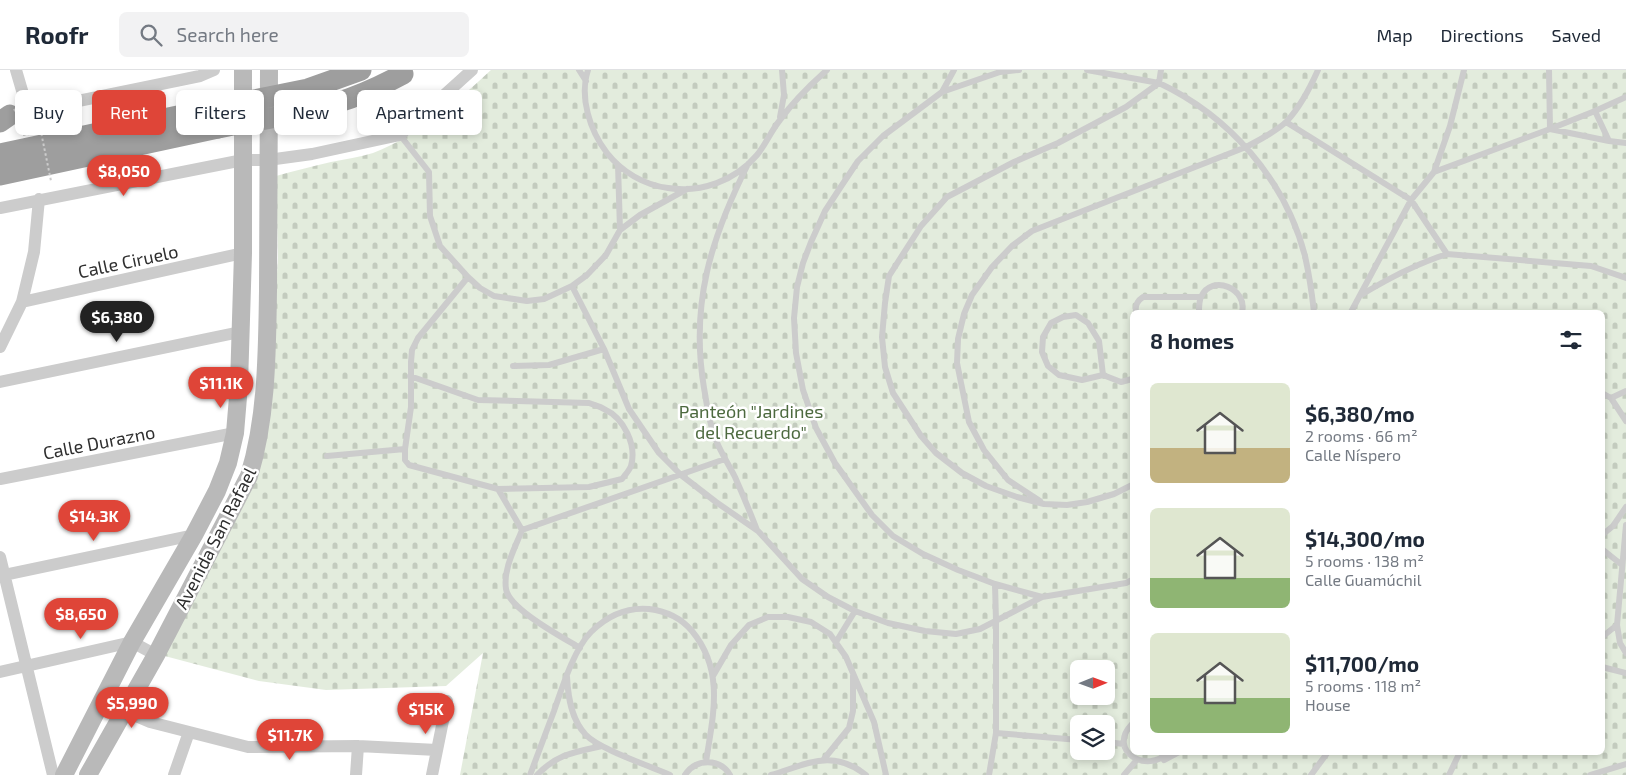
<!DOCTYPE html>
<html lang="en">
<head>
<meta charset="utf-8">
<style>
	:root { --surface:#fff; --page:#f2f2f3; --text:#1f2937; --muted:#747a83; --line:#e0e1e3; --accent:#df4538 }
	body { margin:0; font-family:"Exo 2",sans-serif; background:var(--page); color:var(--text); height:100vh; display:flex; flex-direction:column; font-size:19px; white-space:nowrap }
	* { box-sizing:border-box; margin:0 }
	p { font-size:16px; color:var(--muted) }
	.icon { flex:none; width:28px; height:28px; fill:none; stroke:currentColor; stroke-width:2; stroke-linecap:round; stroke-linejoin:round }
	.map { position:relative; flex:1; overflow:hidden }
	.details { position:absolute; left:1130px; top:240px; width:475px; height:445px; display:flex; flex-direction:column; background:var(--surface); border-radius:8px; box-shadow:0 2px 8px #0003 }
	.details>* { flex:none }
	.banner { position:absolute; left:15px; top:20px; width:475px; height:45px; display:flex; gap:10px }
	.needle { width:32px; rotate:89deg }
	.buttons { position:absolute; left:1070px; top:590px; display:grid; gap:10px }
	.buttons a { display:grid; place-items:center; width:45px; height:45px; border-radius:8px; background:var(--surface); box-shadow:0 2px 8px #0003; font-size:25px }
	.price { position:absolute; translate:-50% -42px; padding:0 11px; border-radius:18px; background:var(--accent); color:#fff; font-size:16px; line-height:32px; filter:drop-shadow(0 1px 2px #0008) }
	.price::after { content:''; position:absolute; left:50%; top:30px; width:15px; height:11px; margin-left:-8px; background:inherit; clip-path:polygon(0 0,100% 0,50% 100%) }
	.price.selected { background:#222; color:#fff }
	ul { padding:0; list-style:none }
	li { display:flex; align-items:center; gap:15px; height:125px; padding:0 20px }
	li span { display:grid; place-items:center; flex:none; width:140px; height:100px; border-radius:8px; color:#555 }
	li>.icon { margin-inline-start:auto }
	span .icon { width:60px; height:60px; fill:#fffc; stroke-width:1 }
	li b { font-size:21px }
	h2 { display:flex; justify-content:space-between; align-items:center; height:60px; padding:0 20px; font-size:21px }
	.pill { padding:0 18px; border-radius:8px; background:var(--surface); box-shadow:0 2px 8px #0003; font-size:18px; line-height:45px }
	.pill.selected { background:var(--accent); color:#fff }
	header { display:flex; align-items:center; gap:30px; box-sizing:border-box; height:70px; padding:0 25px; background:var(--surface); border-bottom:1px solid var(--line) }
	header strong { font-size:24px }
	nav { display:flex; gap:28px; margin-inline-start:auto; font-size:18px }
	.search { width:350px; height:45px; background:var(--page); display:flex; align-items:center; gap:12px; box-sizing:border-box; padding:0 18px; border-radius:8px; color:var(--muted); font-size:19px }
	.map>svg:first-child { display:block }
	.cemetery { fill:url(#cemetery-stones); fill-rule:evenodd }
	.lines { fill:none; stroke-linecap:round; stroke-linejoin:round }
	.service { stroke:#ccc; stroke-width:6 }
	.minor { stroke:#ccc; stroke-width:12 }
	.secondary { stroke:#b9b9b9; stroke-width:18 }
	.trunk { stroke:#9e9e9e; stroke-width:21 }
	.path-bridge { stroke:#ccc; stroke-width:2; stroke-dasharray:2.5 2.5; stroke-linecap:butt }
	.trunk-bridge { stroke:#9e9e9e; stroke-width:21 }
	.labels { text-anchor:middle; dominant-baseline:central; stroke-width:5; stroke-linejoin:round; paint-order:stroke }
	.street-label { font-size:18px; fill:#2f2f2f; stroke:#fff }
	.park-label { font-size:18px; fill:#4c693e; stroke:#fff }
</style>
</head>
<body>
<header>
<strong>Roofr</strong>
<div class="search"><svg class="icon" aria-label="search" viewBox="0 0 24 24"><circle cx="10" cy="10" r="6"/><path d="M15 15l6 6"/></svg>Search here</div>
<nav><a>Map</a><a>Directions</a><a>Saved</a></nav>
</header>
<div class="map">
<svg width="1626" height="705" viewBox="0 0 1626 705">
	<defs>
		<pattern id="cemetery-stones" width="16" height="16" patternUnits="userSpaceOnUse" patternTransform="scale(1.25)"><rect width="16" height="16" fill="#e3ecdd"/><path d="M2 7V4a2 2 0 0 1 4 0v3zM10 15v-3a2 2 0 0 1 4 0v3z" fill="#c3cbbe"/></pattern>
	</defs>
	<rect width="100%" height="100%" fill="#fff"/>
	<path class="cemetery" d="M491,0H1626V705H460L483,583L446,616L326,620L259,611L161,585L251,407L273,269L278,188L276,106C294,101 313,96 331,92C345,89 360,87 373,83C416,67 458,31 491,0ZM1132,242H1602V682H1132ZM1079,599H1106V626H1079ZM1079,654H1106V681H1079Z"/>
	<g class="lines">
		<path class="service" d="M579,0L586,11
			M588,0C579,27 590,61 607,83C622,102 644,115 668,118C701,123 735,111 757,85C766,74 771,61 780,50C793,32 810,15 827,0
			M1019,0L1000,2L942,22L883,66L858,91L840,118L825,141L811,172L803,193L797,217L794,248L796,283L803,320L816,358L835,393L872,445L893,466L923,484L958,500L995,514L1042,527L1126,513L1132,510
			M1087,0L1159,13C1229,46 1285,109 1305,186C1309,204 1312,224 1314,242
			M1549,0L1550,59L1609,71
			M942,22L954,0
			M1595,41L1626,27
			M780,47L784,25L782,0
			M1286,52L1411,130L1447,184
			M400,65L429,102L430,146L440,176L468,207L480,218L494,226L527,231L544,229L572,216L587,205L606,185L620,160L640,145L687,119
			M748,94C711,168 690,234 704,318C707,334 709,354 716,370C721,383 729,395 735,407C743,425 750,442 757,460
			M618,95L620,160
			M1434,102L1550,59L1595,41L1609,71L1626,73
			M468,207L418,268L412,280L411,292V337L405,379V390L409,395L498,419L522,460
			M572,216L604,279L629,339L659,383L681,405L716,432L758,461L802,509L828,527L855,541L888,553L925,561L956,564L980,559L1042,527
			M1361,225C1389,208 1416,194 1447,184L1591,196L1626,208
			M1136,242C1135,235 1137,231 1143,227H1201
			M1199,242C1199,238 1199,231 1201,227C1212,203 1248,219 1242,242
			M1351,242L1411,130L1434,102L1450,56L1464,0
			M513,296L549,295L604,279
			M1103,305L1099,271L1088,253L1076,245L1063,247L1051,253L1043,267L1042,282L1048,296L1059,305L1082,310L1103,305L1121,312L1132,309
			M410,306L478,330L589,333C594,335 600,336 604,339C624,348 637,375 631,396C629,401 625,405 622,409L589,417L498,419
			M1602,323L1611,328L1626,351
			M1611,328L1626,321
			M327,386L405,379
			M1132,415L1114,424L1087,432L1067,435L1044,434L1017,427L986,416L962,403L936,383L921,366L893,323L885,297L882,267L885,233L889,206L921,156L947,127L1014,92L1058,73L1126,37L1159,13L1161,0
			M1040,431L1008,410L984,380L969,352L957,293L958,269L964,244L972,225L992,197L1012,176L1032,161L1246,77C1259,70 1276,62 1287,51C1300,37 1310,18 1318,0
			M1626,455L1617,555L1620,573L1626,583
			M1602,465L1613,456L1626,437
			M1602,479L1622,495
			M1602,567L1617,555
			M836,572L855,541
			M580,578C562,567 509,539 506,519C503,499 515,478 522,460L725,389
			M1602,597L1626,603
			M713,606L731,575L749,555L768,547H788L811,552L830,564L846,587L874,652L886,705
			M567,607C568,626 571,650 586,665C599,679 650,696 670,705
			M1132,654C1106,681 1148,705 1168,682
			M996,663L1079,670
			M1106,672L1124,674
			M824,689L849,658L853,641V606
			M1164,690L1179,682
			M530,705C538,684 546,662 554,641C562,618 574,579 591,562C607,546 626,537 649,539C666,541 681,548 692,561C725,601 713,645 706,692
			M537,705C557,684 575,682 602,676
			M685,705C696,688 720,688 730,705
			M771,705C808,694 832,678 866,705
			M989,705L996,663V551L995,514
			M1124,705L1135,692
			M1311,705L1328,682
			M1449,705L1460,682
			M1590,705L1626,694"/>
		<path class="minor" d="M16,0L28,41
			M5,46L200,6L214,0
			M0,138L243,90H268L312,84L400,65L472,0
			M22,232L243,183
			M0,277L22,232L34,182L39,129
			M0,312L240,262
			M0,409L235,363
			M0,487L53,705
			M0,506L194,465
			M0,602L132,572L156,585
			M124,641L150,652L248,677L358,676L437,680
			M174,705L189,662
			M356,705L358,676
			M432,705L447,631"/>
		<path class="secondary" d="M64,705L132,572L194,465L217,421L228,393L235,363L239,315L243,183V0
			M88,705L156,585L249,406C267,347 267,283 268,221C269,148 268,74 269,0"/>
		<path class="trunk" d="M0,52L10,45
			M0,84L215,38
			M0,105L218,58"/>
		<path class="path-bridge" d="M14,39L27,60
			M23,65L41,62L51,111"/>
		<path class="trunk-bridge" d="M215,38L308,19L361,0
			M218,58C257,50 297,45 336,33C359,26 381,16 403,4"/>
	</g>
	<g class="labels">
		<g class="street-label">
			<text transform="translate(128 191) rotate(-12)">Calle Ciruelo</text>
			<text transform="translate(99 372) rotate(-11)">Calle Durazno</text>
			<text transform="translate(215 468) rotate(-63)">Avenida San Rafael</text>
		</g>
		<g class="park-label">
			<text x="751" y="341">Panteón "Jardines<tspan x="751" dy="21">del Recuerdo"</tspan></text>
		</g>
	</g>
</svg>
<div class="buttons">
<a><svg class="needle" viewBox="-14 -14 28 28"><path d="M0-13l5 13h-10z" fill="#e53935"/><path d="M0 13l5-13h-10z" fill="#747a83"/></svg></a>
<a><svg class="icon" aria-label="layers" viewBox="0 0 24 24"><path d="M12 4l9 5-9 5-9-5zM3 14l9 5 9-5"/></svg></a>
</div>
<b class="price" style="left:124px;top:127px">$8,050</b>
<b class="price selected" style="left:117px;top:273px">$6,380</b>
<b class="price" style="left:221px;top:339px">$11.1K</b>
<b class="price" style="left:94px;top:472px">$14.3K</b>
<b class="price" style="left:81px;top:570px">$8,650</b>
<b class="price" style="left:132px;top:659px">$5,990</b>
<b class="price" style="left:426px;top:665px">$15K</b>
<b class="price" style="left:290px;top:691px">$11.7K</b>
<div class="banner">
<a class="pill">Buy</a>
<a class="pill selected">Rent</a>
<a class="pill">Filters</a>
<a class="pill">New</a>
<a class="pill">Apartment</a>
</div>
<section class="details">
<h2>8 homes<svg class="icon" aria-label="filters" viewBox="0 0 24 24"><path d="M4 7h16M4 17h16"/><circle cx="9" cy="7" r="2"/><circle cx="15" cy="17" r="2"/></svg></h2>
<ul>
<li><span style="background:linear-gradient(#dfe7d0 65%,#c2b280 0)"><svg class="icon" aria-label="home" viewBox="0 0 24 24"><path d="M3 11l9-7 9 7M6 9v11h12V9"/></svg></span><div><b>$6,380/mo</b><p>2 rooms · 66 m²</p><p>Calle Níspero</p></div></li>
<li><span style="background:linear-gradient(#dfe7d0 70%,#8fb573 0)"><svg class="icon" aria-label="home" viewBox="0 0 24 24"><path d="M3 11l9-7 9 7M6 9v11h12V9"/></svg></span><div><b>$14,300/mo</b><p>5 rooms · 138 m²</p><p>Calle Guamúchil</p></div></li>
<li><span style="background:linear-gradient(#dfe7d0 65%,#8fb573 0)"><svg class="icon" aria-label="home" viewBox="0 0 24 24"><path d="M3 11l9-7 9 7M6 9v11h12V9"/></svg></span><div><b>$11,700/mo</b><p>5 rooms · 118 m²</p><p>House</p></div></li>
</ul>
</section>
</div>
</body>
</html>
